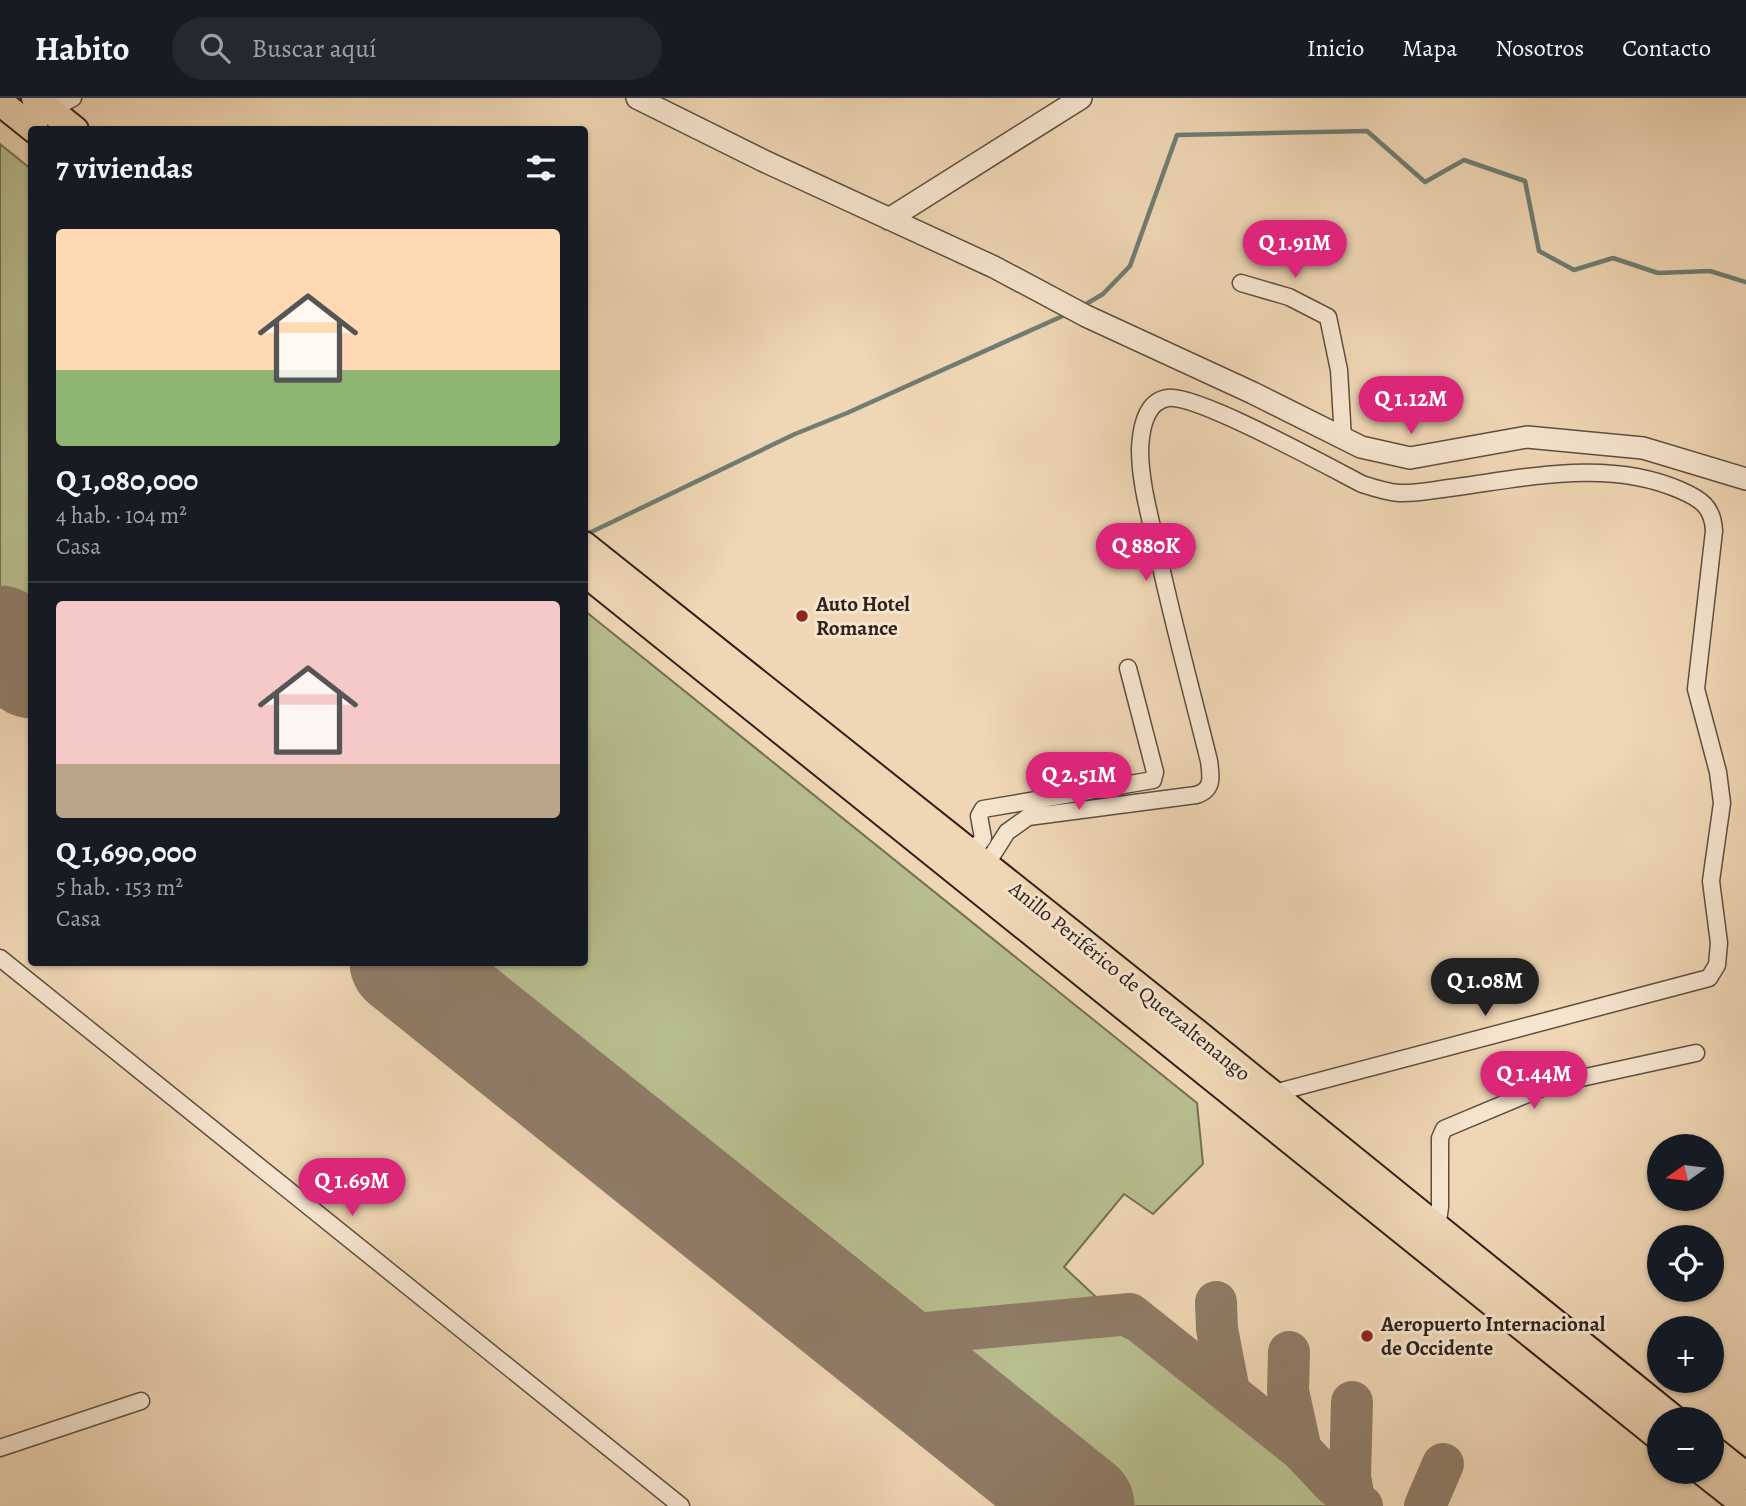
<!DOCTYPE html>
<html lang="es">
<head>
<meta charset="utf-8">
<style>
	:root { --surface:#171b24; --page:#242831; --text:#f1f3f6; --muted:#9ea1a6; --line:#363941; --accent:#db2777 }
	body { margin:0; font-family:Alegreya,serif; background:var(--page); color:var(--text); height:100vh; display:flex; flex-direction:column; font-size:26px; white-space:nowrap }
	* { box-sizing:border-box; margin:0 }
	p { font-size:23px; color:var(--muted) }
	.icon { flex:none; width:38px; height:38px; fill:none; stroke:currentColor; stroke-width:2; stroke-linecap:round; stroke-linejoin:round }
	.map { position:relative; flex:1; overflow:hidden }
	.side { position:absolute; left:28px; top:28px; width:560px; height:840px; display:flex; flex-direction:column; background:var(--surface); border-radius:7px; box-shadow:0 2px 5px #0004 }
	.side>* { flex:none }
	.needle { width:46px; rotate:256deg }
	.controls { position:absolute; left:1647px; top:1036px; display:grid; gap:14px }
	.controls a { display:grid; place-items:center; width:77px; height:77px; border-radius:50%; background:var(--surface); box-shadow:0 2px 5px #0004; font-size:35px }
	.price { position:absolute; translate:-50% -60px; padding:0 16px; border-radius:24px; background:var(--accent); color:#fff; font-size:23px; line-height:46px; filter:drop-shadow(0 2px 4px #0008) }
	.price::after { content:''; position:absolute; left:50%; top:42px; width:21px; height:16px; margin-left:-10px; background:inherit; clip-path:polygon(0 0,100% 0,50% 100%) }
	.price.selected { background:#222; color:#fff }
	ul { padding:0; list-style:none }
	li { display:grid; align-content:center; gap:14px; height:371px; padding:0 28px }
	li+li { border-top:2px solid var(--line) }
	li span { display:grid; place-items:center; height:217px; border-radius:7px; color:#555 }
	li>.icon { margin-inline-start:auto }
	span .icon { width:126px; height:126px; fill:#fffc; stroke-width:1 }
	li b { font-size:30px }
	h2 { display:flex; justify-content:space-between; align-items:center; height:84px; padding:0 28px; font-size:30px }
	header { display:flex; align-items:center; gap:42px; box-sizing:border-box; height:98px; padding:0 35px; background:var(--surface); border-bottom:2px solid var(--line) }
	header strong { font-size:33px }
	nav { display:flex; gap:38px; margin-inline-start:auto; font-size:24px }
	.search { width:490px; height:63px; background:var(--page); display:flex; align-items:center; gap:18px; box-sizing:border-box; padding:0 24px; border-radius:38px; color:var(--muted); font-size:26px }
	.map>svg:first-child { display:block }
	.green { fill:#b8be8e; stroke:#747054; stroke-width:2 }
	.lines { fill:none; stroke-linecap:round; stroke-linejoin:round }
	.stream { stroke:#6f7d72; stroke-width:4.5 }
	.taxiway { stroke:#8f7c67; stroke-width:42 }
	.runway { stroke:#8f7c67; stroke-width:107 }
	.minor-casing { stroke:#5f4f40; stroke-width:19 }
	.tertiary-casing { stroke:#5f4f40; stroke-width:24 }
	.trunk-casing { stroke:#2f221a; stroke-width:30 }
	.minor { stroke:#f5e4ce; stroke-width:16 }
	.tertiary { stroke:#f5e4ce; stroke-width:21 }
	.trunk { stroke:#efd6b4; stroke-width:26 }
	.poi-dot { fill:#8f2418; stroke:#f5e4ce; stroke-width:2.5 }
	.labels { text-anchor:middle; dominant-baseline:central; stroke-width:6; stroke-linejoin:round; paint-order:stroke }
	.poi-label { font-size:21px; font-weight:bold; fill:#2f221a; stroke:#f5e4ce; text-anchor:start }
	.street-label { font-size:21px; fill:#2f221a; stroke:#f5e4ce }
</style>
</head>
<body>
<header>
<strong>Habito</strong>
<div class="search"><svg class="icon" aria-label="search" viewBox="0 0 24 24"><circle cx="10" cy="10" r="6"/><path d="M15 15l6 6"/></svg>Buscar aquí</div>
<nav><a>Inicio</a><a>Mapa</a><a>Nosotros</a><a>Contacto</a></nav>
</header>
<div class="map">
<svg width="1746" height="1408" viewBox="0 0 1746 1408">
	<rect width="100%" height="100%" fill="#efd6b4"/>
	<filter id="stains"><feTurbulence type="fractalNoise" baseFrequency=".00286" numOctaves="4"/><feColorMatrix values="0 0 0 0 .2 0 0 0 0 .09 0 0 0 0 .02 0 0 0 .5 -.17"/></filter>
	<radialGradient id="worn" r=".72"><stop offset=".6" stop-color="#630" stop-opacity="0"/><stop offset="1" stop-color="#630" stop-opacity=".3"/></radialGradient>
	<path class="green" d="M0,46L31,71V533L0,508Z
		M585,513L1197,1005L1203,1066L1153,1116L1124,1096L1064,1169L1096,1199L917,1222L892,1221L861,1201L443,865L584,864Z
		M1089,1232L1115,1234L1137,1244L1339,1408H1119L966,1285L960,1271L962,1255L978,1245Z"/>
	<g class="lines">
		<path class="stream" d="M1081,209L1103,196L1130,168L1177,37L1367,33L1425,84L1464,62L1525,83L1539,153L1574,172L1613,160L1658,175L1710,173L1746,184
			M585,437L795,336L847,315L1067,216"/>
		<path class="taxiway" d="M811,1193C853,1218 873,1237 926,1235L1130,1216L1301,1352L1334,1387L1362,1408
			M1216,1204L1217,1231L1229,1293
			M1289,1254L1288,1293L1301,1352
			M1352,1304L1350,1379L1354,1401
			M958,1309C941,1292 921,1268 937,1244L959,1232
			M1425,1408L1443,1366"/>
		<path class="runway" d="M0,541L32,567
			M403,864L1081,1408"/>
		<defs>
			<path id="minor" d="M51,12L73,0
				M1241,185L1289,199L1328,219L1339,272L1343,341
				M972,755L983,740L979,718L983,711L1153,682L1155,674L1128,570
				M986,767L1007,734L1028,719L1196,697C1214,692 1211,678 1209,663C1191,590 1171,518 1156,446C1149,415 1140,383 1140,351C1141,331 1145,303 1168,300C1197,296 1329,369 1362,386C1374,390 1386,394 1399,395C1418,396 1438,391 1457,389C1530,379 1610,361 1680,392C1701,401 1713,409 1714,433L1696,591L1718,674L1722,705L1711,783L1719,845L1717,867L1709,880L1270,996
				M0,860L681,1408
				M1437,1130L1440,1109V1040L1444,1031L1549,987L1696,955
				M0,1350L141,1303"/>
			<path id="tertiary" d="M637,0L764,63L994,169L1086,218L1253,295L1361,349L1410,360L1527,339L1643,350L1746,381
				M889,121L1081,0"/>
			<path id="trunk" d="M35,0L75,32
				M0,4L35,32
				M584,447L1197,935L1674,1321
				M584,474L1659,1339
				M1712,1351L1746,1378
				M1703,1374L1746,1408"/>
		</defs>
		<use href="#minor" class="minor-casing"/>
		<use href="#tertiary" class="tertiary-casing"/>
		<use href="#trunk" class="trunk-casing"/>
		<use href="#minor" class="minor"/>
		<use href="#tertiary" class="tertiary"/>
		<use href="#trunk" class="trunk"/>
	</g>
	<g class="poi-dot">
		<circle cx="802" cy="518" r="7"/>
		<circle cx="1367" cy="1238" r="7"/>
	</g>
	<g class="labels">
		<g class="poi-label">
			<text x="816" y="506">Auto Hotel<tspan x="816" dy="24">Romance</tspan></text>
			<text x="1381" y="1226">Aeropuerto Internacional<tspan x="1381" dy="24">de Occidente</tspan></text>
		</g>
		<g class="street-label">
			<text transform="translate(1130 883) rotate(39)">Anillo Periférico de Quetzaltenango</text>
		</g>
	</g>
	<rect width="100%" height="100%" filter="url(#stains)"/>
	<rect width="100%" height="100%" fill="url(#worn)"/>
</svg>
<div class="controls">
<a><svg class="needle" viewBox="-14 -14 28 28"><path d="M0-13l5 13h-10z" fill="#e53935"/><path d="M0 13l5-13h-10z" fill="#9ea1a6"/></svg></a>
<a><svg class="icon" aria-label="locate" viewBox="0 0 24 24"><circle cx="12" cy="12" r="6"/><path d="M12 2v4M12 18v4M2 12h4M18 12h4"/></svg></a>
<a>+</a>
<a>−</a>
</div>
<b class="price" style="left:1295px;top:182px">Q 1.91M</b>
<b class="price" style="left:1411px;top:338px">Q 1.12M</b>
<b class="price" style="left:1146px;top:485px">Q 880K</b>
<b class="price" style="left:1079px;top:714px">Q 2.51M</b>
<b class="price selected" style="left:1485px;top:920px">Q 1.08M</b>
<b class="price" style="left:1534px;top:1013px">Q 1.44M</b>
<b class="price" style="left:352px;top:1120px">Q 1.69M</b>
<section class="side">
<h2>7 viviendas<svg class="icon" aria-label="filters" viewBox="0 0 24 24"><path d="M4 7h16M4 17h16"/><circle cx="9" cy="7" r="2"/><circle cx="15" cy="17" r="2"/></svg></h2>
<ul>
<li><span style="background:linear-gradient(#ffd9b3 65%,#8fb573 0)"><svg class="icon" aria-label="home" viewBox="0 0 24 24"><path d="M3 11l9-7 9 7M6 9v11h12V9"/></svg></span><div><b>Q 1,080,000</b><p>4 hab. · 104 m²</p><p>Casa</p></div></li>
<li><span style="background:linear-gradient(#f6c9c9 75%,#b9a48a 0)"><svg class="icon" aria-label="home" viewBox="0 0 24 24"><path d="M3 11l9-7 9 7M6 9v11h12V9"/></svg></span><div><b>Q 1,690,000</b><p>5 hab. · 153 m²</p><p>Casa</p></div></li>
</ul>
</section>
</div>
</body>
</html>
